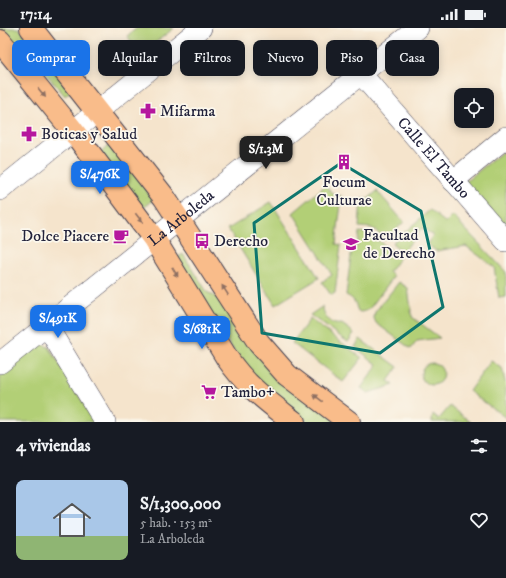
<!DOCTYPE html>
<html lang="es">
<head>
<meta charset="utf-8">
<style>
	:root { --surface:#171b24; --page:#242831; --text:#f1f3f6; --muted:#9ea1a6; --accent:#1a73e8 }
	body { margin:0; font-family:"IM FELL DW Pica",serif; background:var(--page); color:var(--text); height:100vh; display:flex; flex-direction:column; font-size:15px; white-space:nowrap }
	* { box-sizing:border-box; margin:0 }
	p { font-size:13px; color:var(--muted) }
	.icon { flex:none; width:22px; height:22px; fill:none; stroke:currentColor; stroke-width:2; stroke-linecap:round; stroke-linejoin:round }
	.map { position:relative; height:394px; overflow:hidden }
	.side { display:flex; flex-direction:column; background:var(--surface); flex:1 }
	.side>* { flex:none }
	.hud { position:absolute; left:12px; top:12px; width:482px; height:36px; display:flex; gap:8px }
	.controls { position:absolute; left:454px; top:60px; display:grid; gap:8px }
	.controls a { display:grid; place-items:center; width:40px; height:40px; border-radius:8px; background:var(--surface); box-shadow:0 2px 10px #0003; font-size:20px }
	.price { position:absolute; translate:-50% -34px; padding:0 9px; border-radius:8px; background:var(--accent); color:#fff; font-size:13px; line-height:26px; filter:drop-shadow(0 1px 2px #0008) }
	.price::after { content:''; position:absolute; left:50%; top:24px; width:12px; height:9px; margin-left:-6px; background:inherit; clip-path:polygon(0 0,100% 0,50% 100%) }
	.price.selected { background:#222; color:#fff }
	ul { padding:0; list-style:none }
	li { display:flex; align-items:center; gap:12px; height:100px; padding:0 16px }
	li span { display:grid; place-items:center; flex:none; width:112px; height:80px; border-radius:8px; color:#555 }
	li>.icon { margin-inline-start:auto }
	span .icon { width:48px; height:48px; fill:#fffc; stroke-width:1 }
	li b { font-size:17px }
	h2 { display:flex; justify-content:space-between; align-items:center; height:48px; padding:0 16px; font-size:17px }
	.pill { padding:0 14px; border-radius:8px; background:var(--surface); box-shadow:0 2px 10px #0003; font-size:14px; line-height:36px }
	.pill.selected { background:var(--accent); color:#fff }
	.status { display:flex; justify-content:space-between; align-items:center; height:28px; padding:0 20px; background:var(--surface); direction:ltr }
	.status svg { height:11px; fill:currentColor }
	.map>svg:first-child { display:block }
	.green { fill:#b2cf76; stroke:#6a7858 }
	.lines { fill:none; stroke-linecap:round; stroke-linejoin:round }
	.minor-casing { stroke:#423f51; stroke-width:22 }
	.major-casing { stroke:#423f51; stroke-width:24 }
	.minor { stroke:#fff; stroke-width:21 }
	.major { stroke:#f9bc8a; stroke-width:22 }
	.oneway { fill:#8e6f62 }
	.marked { fill:none; stroke:#0f766e; stroke-width:3; stroke-linejoin:round }
	.labels { text-anchor:middle; dominant-baseline:central; stroke-width:3.5; stroke-linejoin:round; paint-order:stroke }
	.poi-label { font-size:16px; fill:#22223b; stroke:#fbf7ec; text-anchor:start }
	.street-label { font-size:16px; fill:#22223b; stroke:#fbf7ec }
</style>
</head>
<body>
<div class="status"><b>17:14</b><svg viewBox="0 0 49 12"><path d="M0 12V9h3v3zM5 12V6h3v6zM10 12V3h3v9zM15 12V0h3v12zM26 1h20v11H26zM47 4h2v5h-2z"/></svg></div>
<div class="map">
<svg width="506" height="394" viewBox="0 0 506 394">
	<rect width="100%" height="100%" fill="#fbf7ec"/>
	<filter id="ink" filterUnits="userSpaceOnUse"><feTurbulence type="fractalNoise" baseFrequency=".025" numOctaves="2"/><feDisplacementMap in="SourceGraphic" scale="8" xChannelSelector="R" yChannelSelector="G"/><feConvolveMatrix kernelMatrix="1 2 1 2 8 2 1 2 1" color-interpolation-filters="sRGB"/></filter>
	<filter id="wash" filterUnits="userSpaceOnUse"><feTurbulence type="fractalNoise" baseFrequency=".012" numOctaves="4" result="noise"/><feDisplacementMap in="SourceGraphic" scale="16" xChannelSelector="R" yChannelSelector="G"/><feGaussianBlur stdDeviation="0.9" result="paint"/><feColorMatrix in="noise" values="0 0 0 0 0 0 0 0 0 0 0 0 0 0 0 0 0 1.4 0 .05"/><feComposite in="paint" operator="in"/></filter>
	<g filter="url(#wash)">
		<rect width="100%" height="100%" fill="#f5e4cc"/>
		<path class="green" d="M0,0H19L71,63L65,68L40,39L23,31L0,3Z
			M137,0H174L141,26L127,8Z
			M112,115L155,171L143,180L100,125Z
			M506,121V198L464,155Z
			M326,157L334,167L342,168L336,216L341,217L335,265L331,267L322,254L332,247L293,185Z
			M377,163L404,194L386,211L372,200L359,199L361,171H368Z
			M271,174L319,250L275,277L228,201Z
			M430,182L446,195L453,188L506,244V269L499,270L494,239L466,218L436,223L427,216L433,207L422,200L403,224L392,215Z
			M359,204L368,205L400,229L389,244L394,248L370,280L366,283L360,284L357,282C356,274 353,270 346,267L352,219H357Z
			M183,226L207,264L221,272L337,394H308L252,351L175,231Z
			M399,254L408,260L412,289L440,310L417,313L411,321L376,295L374,290L375,284Z
			M323,278C323,289 330,298 342,296L354,305L348,314L310,287Z
			M310,291L362,330L343,354L292,315Z
			M360,311L398,339L388,353L394,357L368,365L361,360L378,337L355,319Z
			M40,316L49,319L95,394H0V345Z
			M491,333L502,340L506,358V390L469,363Z
			M421 346a11 11 0 1 1 22 0a11 11 0 1 1-22 0Z
			M450,378L471,394H432L433,386L439,391Z"/>
	</g>
	<g filter="url(#ink)">
		<g class="lines">
			<defs>
				<g id="minor">
					<path id="s1" d="M361,46L506,213"/>
					<path d="M453,153L506,109"/>
					<path d="M0,162L201,0"/>
					<path d="M47,298L105,394"/>
					<path id="s2" d="M0,335L418,0"/>
				</g>
				<path id="major" d="M31,0L164,169L259,315L287,347L349,394
					M0,13L73,103L154,211L227,330C247,359 267,373 294,394"/>
			</defs>
			<use href="#minor" class="minor-casing"/>
			<use href="#major" class="major-casing"/>
			<use href="#minor" class="minor"/>
			<use href="#major" class="major"/>
		</g>
		<defs><path id="oneway-solid" d="M-6-.8H1V-3.2L6.5 0L1 3.2V.8H-6Z"/></defs>
		<g class="oneway">
			<use href="#oneway-solid" transform="translate(42 65) rotate(51)"/>
			<use href="#oneway-solid" transform="translate(139 190) rotate(53)"/>
			<use href="#oneway-solid" transform="translate(175 244) rotate(59)"/>
			<use href="#oneway-solid" transform="translate(225 262) rotate(-123)"/>
			<use href="#oneway-solid" transform="translate(318 370) rotate(-143)"/>
		</g>
	</g>
	<path class="marked" d="M341,135L421,183L443,279L380,325L262,305L254,195Z"/>
	<defs>
		<symbol id="pharmacy-bare" viewBox="-9 -9 18 18"><path d="M-2-6h4v4h4v4h-4v4h-4v-4h-4v-4h4Z" fill="#b5179e" stroke="#fbf7ec" stroke-width="2.5" paint-order="stroke"/></symbol>
		<symbol id="building-bare" viewBox="-9 -9 18 18"><path d="M-4-6H4V6H1V3H-1V6H-4ZM-2.5-4.3h1.7v1.8h-1.7ZM.8-4.3h1.7v1.8H.8ZM-2.5-1h1.7V.8h-1.7ZM.8-1h1.7V.8H.8Z" fill="#b5179e" stroke="#fbf7ec" stroke-width="2.5" paint-order="stroke"/></symbol>
		<symbol id="cafe-bare" viewBox="-9 -9 18 18"><path d="M-5.5-4.5H6V0H3Q3 3.5 0 3.5H-2.5Q-5.5 3.5-5.5 0ZM3-3.2v2h1.7v-2ZM-6 4.5H4V6H-6Z" fill="#b5179e" stroke="#fbf7ec" stroke-width="2.5" paint-order="stroke"/></symbol>
		<symbol id="bus-bare" viewBox="-9 -9 18 18"><path d="M-5-6H5V4H4V6H2V4H-2V6H-4V4H-5ZM-3.5-4V0h7V-4ZM-3.5 1.2v1.5H-2V1.2ZM2 1.2v1.5H3.5V1.2Z" fill="#b5179e" stroke="#fbf7ec" stroke-width="2.5" paint-order="stroke"/></symbol>
		<symbol id="university-bare" viewBox="-9 -9 18 18"><path d="M0-5L7-2L0 1L-7-2ZM-4 1L0 2.5L4 1V4Q0 6-4 4Z" fill="#b5179e" stroke="#fbf7ec" stroke-width="2.5" paint-order="stroke"/></symbol>
		<symbol id="supermarket-bare" viewBox="-9 -9 18 18"><path d="M-6-5.5h2.5l.6 2H6L4.5 2H-2.5L-4.4-4H-6ZM-1.5 3.2a1.3 1.3 0 1 0 .1 0ZM3 3.2a1.3 1.3 0 1 0 .1 0Z" fill="#b5179e" stroke="#fbf7ec" stroke-width="2.5" paint-order="stroke"/></symbol>
	</defs>
	<g fill-rule="evenodd">
		<use href="#pharmacy-bare" x="137" y="72" width="22" height="22"/>
		<use href="#pharmacy-bare" x="18" y="95" width="22" height="22"/>
		<use href="#building-bare" x="333" y="123" width="22" height="22"/>
		<use href="#cafe-bare" x="110" y="197" width="22" height="22"/>
		<use href="#bus-bare" x="191" y="202" width="22" height="22"/>
		<use href="#university-bare" x="340" y="205" width="22" height="22"/>
		<use href="#supermarket-bare" x="198" y="353" width="22" height="22"/>
	</g>
	<g class="labels">
		<g class="poi-label">
			<text x="160" y="83">Mifarma</text>
			<text x="41" y="106">Boticas y Salud</text>
			<text x="344" y="154" text-anchor="middle">Focum<tspan x="344" dy="18">Culturae</tspan></text>
			<text x="363" y="207">Facultad<tspan x="363" dy="18">de Derecho</tspan></text>
			<text x="109" y="208" text-anchor="end">Dolce Piacere</text>
			<text x="214" y="213">Derecho</text>
			<text x="221" y="364">Tambo+</text>
		</g>
		<g class="street-label">
			<text stroke="none"><textPath href="#s1" startOffset="111">Calle El Tambo</textPath></text>
			<text stroke="none"><textPath href="#s2" startOffset="232">La Arboleda</textPath></text>
		</g>
	</g>
</svg>
<div class="controls">
<a><svg class="icon" aria-label="locate" viewBox="0 0 24 24"><circle cx="12" cy="12" r="6"/><path d="M12 2v4M12 18v4M2 12h4M18 12h4"/></svg></a>
</div>
<b class="price selected" style="left:266px;top:142px">S/1.3M</b>
<b class="price" style="left:100px;top:167px">S/476K</b>
<b class="price" style="left:58px;top:311px">S/491K</b>
<b class="price" style="left:202px;top:322px">S/681K</b>
<div class="hud">
<a class="pill selected">Comprar</a>
<a class="pill">Alquilar</a>
<a class="pill">Filtros</a>
<a class="pill">Nuevo</a>
<a class="pill">Piso</a>
<a class="pill">Casa</a>
</div>
</div>
<section class="side">
<h2>4 viviendas<svg class="icon" aria-label="filters" viewBox="0 0 24 24"><path d="M4 7h16M4 17h16"/><circle cx="9" cy="7" r="2"/><circle cx="15" cy="17" r="2"/></svg></h2>
<ul>
<li><span style="background:linear-gradient(#a9c7e8 70%,#8fb573 0)"><svg class="icon" aria-label="home" viewBox="0 0 24 24"><path d="M3 11l9-7 9 7M6 9v11h12V9"/></svg></span><div><b>S/1,300,000</b><p>5 hab. · 153 m²</p><p>La Arboleda</p></div><svg class="icon" aria-label="heart" viewBox="0 0 24 24"><path d="M12 20l-8-8c-3-5 5-10 8-4 3-6 11-1 8 4z"/></svg></li>
</ul>
</section>
</body>
</html>
